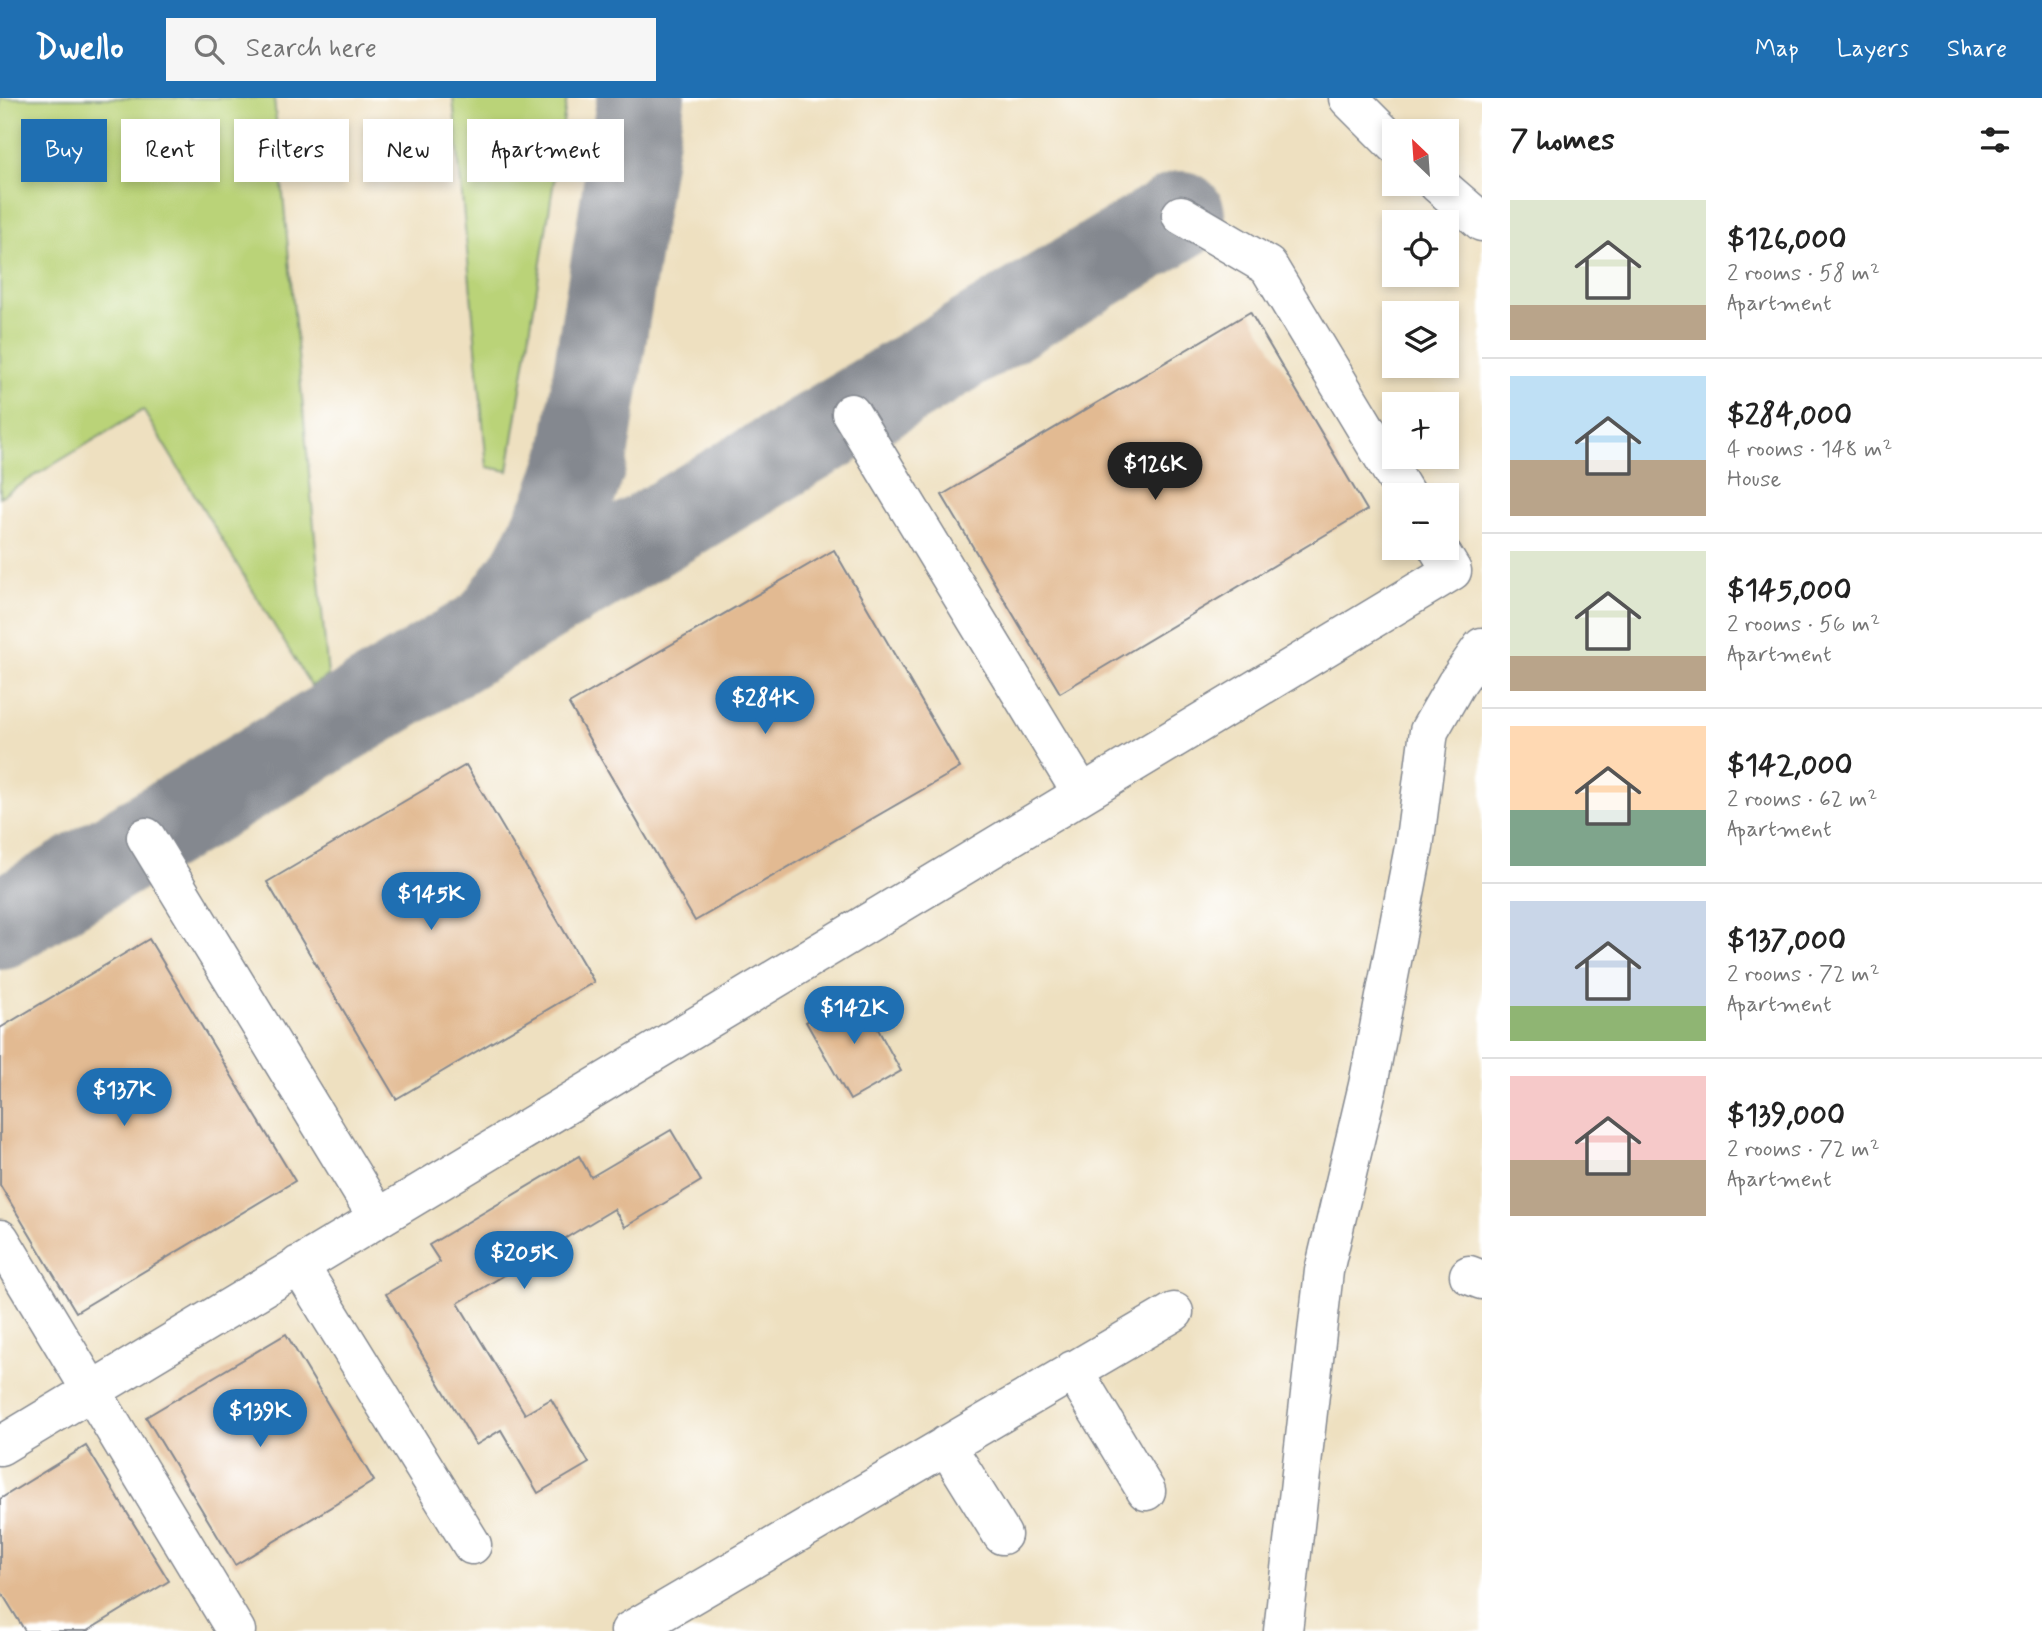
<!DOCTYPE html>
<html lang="en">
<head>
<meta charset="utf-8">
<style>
	:root { --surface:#fff; --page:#f6f6f6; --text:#222; --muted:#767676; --line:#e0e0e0; --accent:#1f6fb2 }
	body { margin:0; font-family:Mynerve,sans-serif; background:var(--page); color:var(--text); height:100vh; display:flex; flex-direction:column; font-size:26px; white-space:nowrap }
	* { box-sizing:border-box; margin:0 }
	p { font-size:23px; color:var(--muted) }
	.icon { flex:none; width:38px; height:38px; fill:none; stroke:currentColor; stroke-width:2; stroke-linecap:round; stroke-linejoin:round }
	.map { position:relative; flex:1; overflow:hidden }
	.sheet { display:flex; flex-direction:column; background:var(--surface); width:560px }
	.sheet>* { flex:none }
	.top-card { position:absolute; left:21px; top:21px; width:665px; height:63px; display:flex; gap:14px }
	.needle { width:46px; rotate:335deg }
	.controls { position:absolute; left:1382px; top:21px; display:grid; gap:14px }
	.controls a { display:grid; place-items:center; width:77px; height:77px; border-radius:0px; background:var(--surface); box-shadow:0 4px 10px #0003; font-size:35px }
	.price { position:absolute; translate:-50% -60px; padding:0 16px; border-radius:24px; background:var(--accent); color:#fff; font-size:23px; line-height:46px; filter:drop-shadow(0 2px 4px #0008) }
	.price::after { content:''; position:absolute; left:50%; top:42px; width:21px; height:16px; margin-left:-10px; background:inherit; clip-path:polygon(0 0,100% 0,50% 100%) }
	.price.current { background:#222; color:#fff }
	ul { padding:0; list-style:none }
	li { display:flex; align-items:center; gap:21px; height:175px; padding:0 28px }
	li+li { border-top:2px solid var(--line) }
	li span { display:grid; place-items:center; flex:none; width:196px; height:140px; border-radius:0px; color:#555 }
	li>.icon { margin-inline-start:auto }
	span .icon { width:84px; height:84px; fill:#fffc; stroke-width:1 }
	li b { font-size:30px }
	h2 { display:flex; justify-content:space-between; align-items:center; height:84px; padding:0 28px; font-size:30px }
	.pill { padding:0 24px; border-radius:0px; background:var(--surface); box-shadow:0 4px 10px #0003; font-size:24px; line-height:63px }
	.pill.current { background:var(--accent); color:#fff }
	header { display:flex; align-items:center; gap:42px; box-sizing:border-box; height:98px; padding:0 35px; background:var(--accent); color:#fff }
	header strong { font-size:33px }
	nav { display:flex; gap:38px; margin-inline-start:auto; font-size:24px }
	.search { width:490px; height:63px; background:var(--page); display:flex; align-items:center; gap:18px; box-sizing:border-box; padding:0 24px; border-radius:0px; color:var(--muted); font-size:26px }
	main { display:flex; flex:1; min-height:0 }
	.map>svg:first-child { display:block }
	.green { fill:#bad378; stroke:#6a816b; stroke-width:2 }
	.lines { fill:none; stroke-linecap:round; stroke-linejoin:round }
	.taxiway { stroke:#84888f; stroke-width:88 }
	.building { fill:#e2ba92 }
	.minor-casing { stroke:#84888f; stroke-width:41 }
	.minor { stroke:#fff; stroke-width:38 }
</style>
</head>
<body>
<header>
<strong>Dwello</strong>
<div class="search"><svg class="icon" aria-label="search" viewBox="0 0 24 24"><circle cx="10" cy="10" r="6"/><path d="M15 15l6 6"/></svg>Search here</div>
<nav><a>Map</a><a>Layers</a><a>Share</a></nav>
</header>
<main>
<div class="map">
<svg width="1482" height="1533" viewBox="0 0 1482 1533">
	<rect width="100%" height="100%" fill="#fff"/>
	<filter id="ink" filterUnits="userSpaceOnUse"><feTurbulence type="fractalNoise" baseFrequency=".0143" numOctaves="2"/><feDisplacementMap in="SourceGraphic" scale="14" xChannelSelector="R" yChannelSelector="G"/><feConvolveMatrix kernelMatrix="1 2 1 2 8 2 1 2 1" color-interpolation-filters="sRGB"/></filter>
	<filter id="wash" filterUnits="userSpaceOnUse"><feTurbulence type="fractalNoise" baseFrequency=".00686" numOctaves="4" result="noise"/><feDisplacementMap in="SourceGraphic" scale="28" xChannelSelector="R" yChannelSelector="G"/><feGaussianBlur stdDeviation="1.57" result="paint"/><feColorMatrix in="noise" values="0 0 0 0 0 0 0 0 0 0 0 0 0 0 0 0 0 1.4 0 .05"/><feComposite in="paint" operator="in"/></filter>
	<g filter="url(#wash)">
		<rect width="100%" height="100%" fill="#eee0c0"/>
		<path class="green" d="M0,0H274L328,578L311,588L143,312L0,399Z
			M453,0H567L508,373L487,369Z"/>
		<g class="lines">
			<path class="taxiway" d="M501,519L535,472L565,413L583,363L641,0
				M0,827L1181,117"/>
		</g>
		<g id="blocks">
			<path class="building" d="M1250,214L1367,412L1060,595L942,397Z
				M834,452L960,670L695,823L569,606Z
				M466,667L594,884L396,1001L267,784Z
				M149,841L295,1083L76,1214L0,1087V930Z
				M858,895L901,973L850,1002L806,924Z
				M671,1032L701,1083L625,1129L614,1111L458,1205L525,1316L551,1301L589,1365L538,1395L501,1332L476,1347L386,1196L440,1164L429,1147L579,1058L591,1079Z
				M286,1236L374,1383L235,1467L146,1319Z
				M86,1348L169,1483L87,1533H25L0,1492V1401Z"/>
		</g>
	</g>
	<g filter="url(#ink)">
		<use href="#blocks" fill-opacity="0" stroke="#84888f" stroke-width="2"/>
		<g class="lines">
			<defs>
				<path id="minor" d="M1348,0L1395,47
					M1438,86L1482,124
					M1181,117L1268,168L1406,397
					M851,315L1082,696
					M146,739L378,1120
					M0,1141L236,1533
					M299,1167L472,1447
					M1469,1177L1482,1182
					M1073,1272L1146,1393
					M946,1347L1002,1437
					M0,1348L1452,473L1438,450
					M630,1533L1174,1214
					M1283,1533L1324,1173L1368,987L1414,749L1429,633L1456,586L1482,549"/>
			</defs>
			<use href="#minor" class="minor-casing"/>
			<use href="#minor" class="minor"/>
		</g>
	</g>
</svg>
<div class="controls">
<a><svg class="needle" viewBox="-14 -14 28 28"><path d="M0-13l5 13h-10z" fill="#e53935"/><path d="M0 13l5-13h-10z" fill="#767676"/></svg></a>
<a><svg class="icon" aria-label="locate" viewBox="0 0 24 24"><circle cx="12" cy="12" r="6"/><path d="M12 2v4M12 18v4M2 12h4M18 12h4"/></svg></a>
<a><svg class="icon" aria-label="layers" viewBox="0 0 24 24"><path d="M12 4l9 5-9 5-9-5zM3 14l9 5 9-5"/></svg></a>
<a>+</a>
<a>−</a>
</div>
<b class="price current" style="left:1155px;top:404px">$126K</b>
<b class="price" style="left:765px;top:638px">$284K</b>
<b class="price" style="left:431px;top:834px">$145K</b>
<b class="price" style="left:854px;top:948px">$142K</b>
<b class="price" style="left:124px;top:1030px">$137K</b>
<b class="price" style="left:524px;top:1193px">$205K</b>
<b class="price" style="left:260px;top:1351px">$139K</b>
<div class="top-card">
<a class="pill current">Buy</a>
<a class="pill">Rent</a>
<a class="pill">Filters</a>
<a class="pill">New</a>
<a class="pill">Apartment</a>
</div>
</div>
<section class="sheet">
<h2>7 homes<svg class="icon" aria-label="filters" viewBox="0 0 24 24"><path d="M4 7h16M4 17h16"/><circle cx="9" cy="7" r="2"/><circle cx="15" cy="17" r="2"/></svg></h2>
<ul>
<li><span style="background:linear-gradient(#dfe7d0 75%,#b9a48a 0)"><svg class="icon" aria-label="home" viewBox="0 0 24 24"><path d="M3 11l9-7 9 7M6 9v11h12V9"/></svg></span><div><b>$126,000</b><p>2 rooms · 58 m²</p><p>Apartment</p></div></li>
<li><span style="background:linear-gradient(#bfe0f5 60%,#b9a48a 0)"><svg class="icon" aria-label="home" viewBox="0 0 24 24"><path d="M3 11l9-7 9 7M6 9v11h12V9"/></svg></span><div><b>$284,000</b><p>4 rooms · 148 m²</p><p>House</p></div></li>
<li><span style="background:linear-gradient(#dfe7d0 75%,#b9a48a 0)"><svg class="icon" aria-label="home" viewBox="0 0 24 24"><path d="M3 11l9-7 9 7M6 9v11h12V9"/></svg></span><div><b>$145,000</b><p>2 rooms · 56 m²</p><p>Apartment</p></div></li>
<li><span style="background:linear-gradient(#ffd9b3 60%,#7fa58c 0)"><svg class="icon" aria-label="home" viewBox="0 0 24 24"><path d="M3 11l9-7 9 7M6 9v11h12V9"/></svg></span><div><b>$142,000</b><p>2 rooms · 62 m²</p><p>Apartment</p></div></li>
<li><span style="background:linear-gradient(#c9d6e8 75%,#8fb573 0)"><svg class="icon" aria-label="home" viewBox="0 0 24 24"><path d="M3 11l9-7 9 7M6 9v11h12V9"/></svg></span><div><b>$137,000</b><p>2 rooms · 72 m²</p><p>Apartment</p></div></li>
<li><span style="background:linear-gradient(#f6c9c9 60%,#b9a48a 0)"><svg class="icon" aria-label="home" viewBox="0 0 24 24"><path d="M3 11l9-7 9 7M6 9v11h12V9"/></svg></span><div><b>$139,000</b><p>2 rooms · 72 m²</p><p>Apartment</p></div></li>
</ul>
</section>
</main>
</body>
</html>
